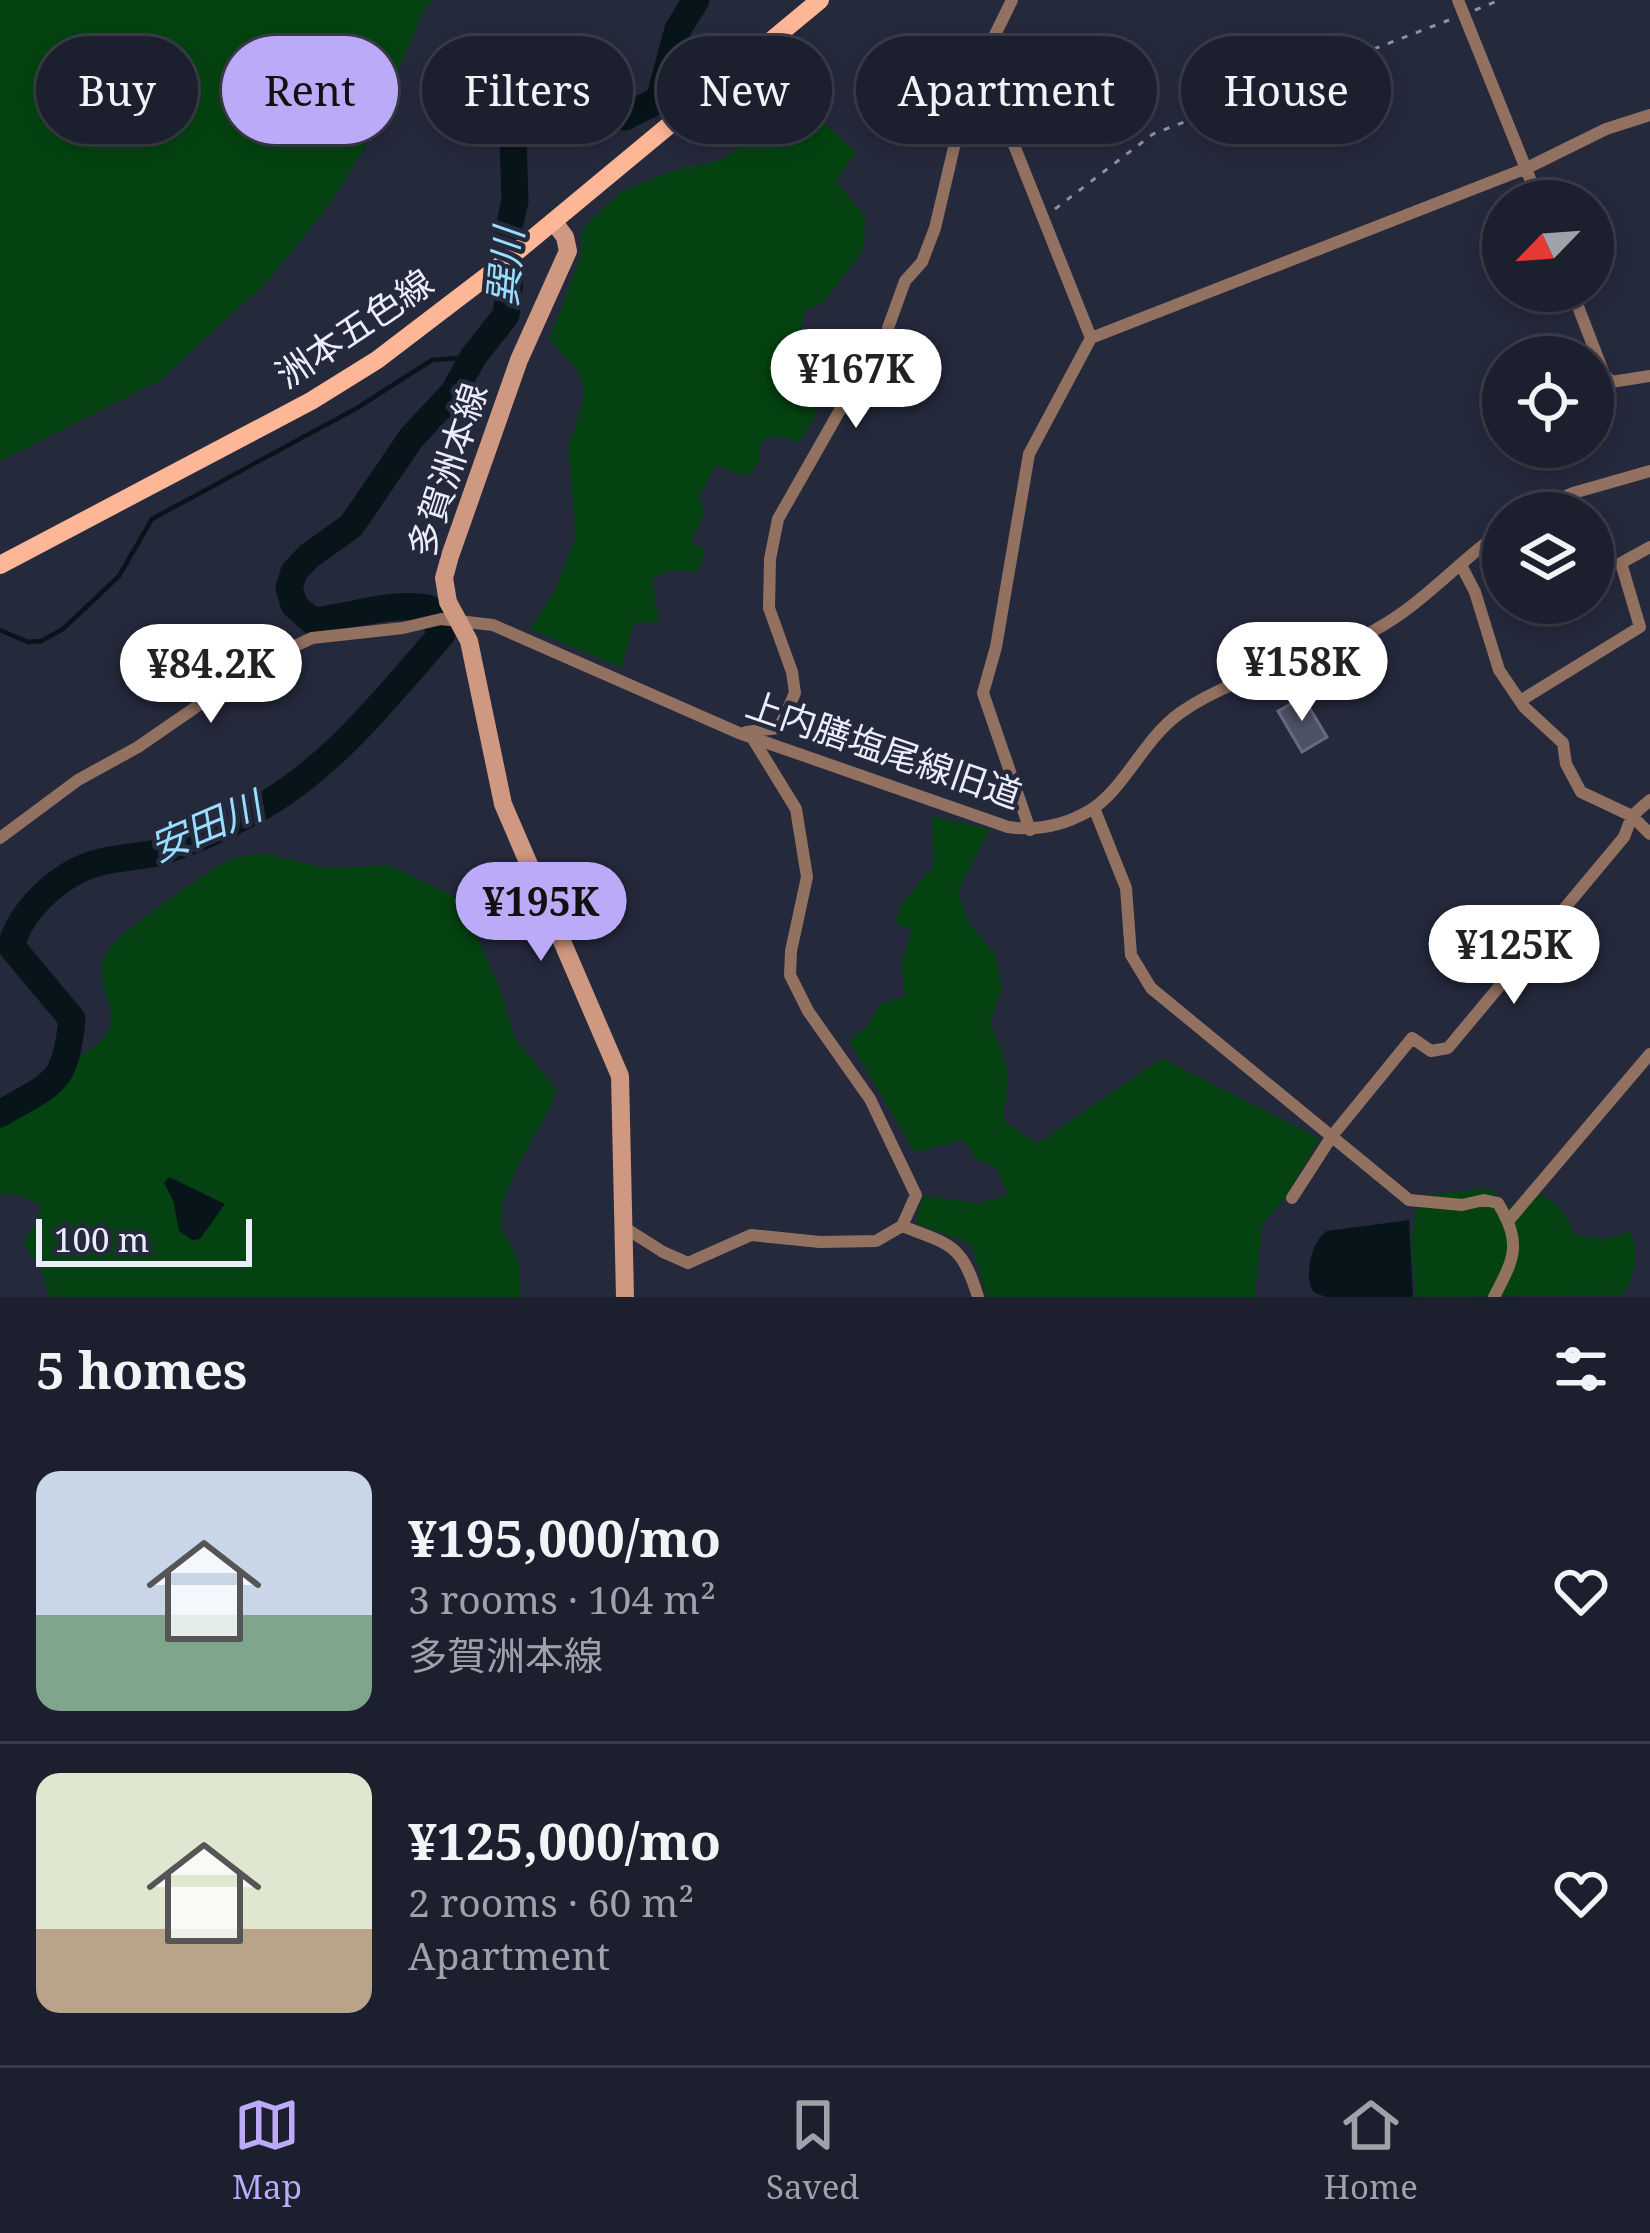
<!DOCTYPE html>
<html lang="en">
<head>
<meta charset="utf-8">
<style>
	:root { --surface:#1c1f2d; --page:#292c39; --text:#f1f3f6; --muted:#a0a2aa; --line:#3a3d49; --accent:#baaaf7 }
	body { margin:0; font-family:"Noto Serif","Noto Sans JP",serif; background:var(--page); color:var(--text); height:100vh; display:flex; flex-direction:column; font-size:45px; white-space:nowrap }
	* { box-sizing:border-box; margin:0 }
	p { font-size:39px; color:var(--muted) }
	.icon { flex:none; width:66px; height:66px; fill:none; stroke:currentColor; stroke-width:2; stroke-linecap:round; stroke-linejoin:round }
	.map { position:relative; height:1297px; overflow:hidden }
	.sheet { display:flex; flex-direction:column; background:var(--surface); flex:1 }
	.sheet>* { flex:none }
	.hud { position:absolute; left:36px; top:36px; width:1578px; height:108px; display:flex; gap:24px }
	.needle { width:78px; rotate:245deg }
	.tools { position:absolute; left:1482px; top:180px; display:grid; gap:24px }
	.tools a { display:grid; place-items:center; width:132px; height:132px; border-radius:50%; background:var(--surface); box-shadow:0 6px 18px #0003,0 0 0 3px var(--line); font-size:60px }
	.scale { position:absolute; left:36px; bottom:30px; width:216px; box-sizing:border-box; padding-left:12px; border:6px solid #ebeefa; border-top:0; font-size:33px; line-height:42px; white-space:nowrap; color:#ebeefa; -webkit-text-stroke:9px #25293c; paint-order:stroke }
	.price { position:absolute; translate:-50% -102px; padding:0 27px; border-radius:42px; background:#fff; color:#222; font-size:39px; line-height:78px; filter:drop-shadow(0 3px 6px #0008) }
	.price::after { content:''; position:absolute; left:50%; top:72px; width:36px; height:27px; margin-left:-18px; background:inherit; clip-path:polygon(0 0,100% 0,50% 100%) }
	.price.active { background:var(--accent); color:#111 }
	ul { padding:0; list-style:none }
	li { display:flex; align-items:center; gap:36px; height:300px; padding:0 36px }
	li+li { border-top:3px solid var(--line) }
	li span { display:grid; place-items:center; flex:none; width:336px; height:240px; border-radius:24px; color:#555 }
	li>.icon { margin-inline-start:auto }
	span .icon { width:144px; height:144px; fill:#fffc; stroke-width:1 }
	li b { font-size:51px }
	h2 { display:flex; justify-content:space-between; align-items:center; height:144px; padding:0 36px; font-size:51px }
	.tag { padding:0 42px; border-radius:54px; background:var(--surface); box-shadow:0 6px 18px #0003,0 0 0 3px var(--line); font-size:42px; line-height:108px }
	.tag.active { background:var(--accent); color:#111 }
	.tabs { display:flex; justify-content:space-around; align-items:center; height:168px; border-top:3px solid var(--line); background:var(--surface); font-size:33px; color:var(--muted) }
	.tabs a { display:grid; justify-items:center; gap:6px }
	.tabs .active { color:var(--accent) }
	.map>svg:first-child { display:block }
	.green { fill:#044311 }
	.water { fill:#071419 }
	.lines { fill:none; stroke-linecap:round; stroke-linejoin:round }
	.stream { stroke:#071419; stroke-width:4.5 }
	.river { stroke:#071419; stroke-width:27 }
	.building { fill:#4d5267; stroke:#666b81; stroke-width:3 }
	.path { stroke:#8d91a0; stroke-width:3; stroke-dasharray:6 9; stroke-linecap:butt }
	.minor { stroke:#937161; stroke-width:12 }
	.secondary { stroke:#cf9880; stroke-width:18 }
	.primary { stroke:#fdb797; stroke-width:18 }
	.labels { text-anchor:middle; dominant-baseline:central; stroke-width:9; stroke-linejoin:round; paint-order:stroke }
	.street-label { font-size:36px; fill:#ebeefa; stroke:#25293c }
	.water-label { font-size:39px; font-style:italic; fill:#98dfff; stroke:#25293c }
</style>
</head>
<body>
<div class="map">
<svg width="1650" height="1297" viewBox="0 0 1650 1297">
	<rect width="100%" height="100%" fill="#25293c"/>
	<path class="green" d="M0,0H434L425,8L364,149L329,205L266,283L159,381L0,461Z
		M759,100L781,129L822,121L856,152L836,181L865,217L864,249L824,302L804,312L801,333L813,357L801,400L818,411L800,442L776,436L762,440L759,463L747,477L716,465L700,495L704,515L690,544L705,548L699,571H665L652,580L659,623L634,622L622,668L530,629L556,589L576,535L568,448L584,398L580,373L549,339L580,260L582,229L620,192L672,171L722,160L744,142L738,111Z
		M932,816L990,829L958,891L968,922L995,954L1002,988L989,1024C1010,1062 1010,1077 1003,1120L1037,1144L1162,1058L1320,1139L1283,1201L1262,1225L1255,1297H987L971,1244L915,1223L923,1196L979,1203L1008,1195L996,1167L977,1160L964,1140L915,1152L849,1041L868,1025L880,1004L906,996L901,966L912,930L896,923L900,906L934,865Z
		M266,854L328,868L389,865L454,896L468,913L504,1000L514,1037L557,1090C544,1129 500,1180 501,1223C502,1236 513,1246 517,1258C521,1270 520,1284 521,1297H50L41,1269L23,1243L40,1214L39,1204L22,1196L0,1193V1120C27,1103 62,1093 72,1060C151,1023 81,992 108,951C121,931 195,881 219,865L234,858Z
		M1490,1188L1505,1208L1538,1193L1558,1205L1577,1236L1606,1239L1629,1231C1641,1254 1634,1273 1623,1295L1417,1297L1411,1244L1419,1196Z"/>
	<path class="water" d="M169,1177L225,1204L200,1239L192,1240L179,1231L173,1200L164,1183Z
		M1409,1220L1413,1297H1327C1321,1295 1313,1294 1311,1287C1305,1270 1313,1240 1327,1231Z"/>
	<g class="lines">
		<path class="stream" d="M0,630L28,642L41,641L63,629L119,576L152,519L357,408L432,360L473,357"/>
		<path class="river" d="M0,1114C54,1081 65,1087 72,1019L11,946C22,908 62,871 101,862C121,857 144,857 164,851C194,841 229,825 256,810C331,769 387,697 442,634L428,608C387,602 352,617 312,621L294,605L289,588L294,572L309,556L351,526L412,437L454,392L473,357L506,315L510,279L509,227L515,201L512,105L523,95C559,93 590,102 624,117L659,100L678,29L696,0"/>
	</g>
	<path class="building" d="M1303,697L1327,737L1302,752L1278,711Z"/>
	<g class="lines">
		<path class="path" d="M1475,10L1500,0
			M1055,209L1153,134L1449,20"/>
		<path class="minor" d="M1458,0L1539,201
			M982,65L1091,338
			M1572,291L1604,374L1611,382L1650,376
			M1528,513L1573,493L1650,471
			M1461,565L1475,592L1499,670L1524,707L1563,743L1566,764L1581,792L1632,816L1650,834
			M1520,701L1640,627L1621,563L1650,547
			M746,732L779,728L795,693L792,672L769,608L770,559L778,519L848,396L885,363L888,328L905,281L922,262L935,228L967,92L1012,0
			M1094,808L1126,888L1131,955L1151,988L1409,1200L1462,1205L1484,1200L1498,1203C1522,1244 1515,1257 1494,1297
			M1030,830L983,693L996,647L1029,454L1091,338L1527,168L1606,129L1650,115
			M0,838L78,780L138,747L261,662L312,638L403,628L441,619L493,625L739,733L1008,827C1036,831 1062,826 1087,812C1123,793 1142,740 1180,713C1238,672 1311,663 1373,631C1422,605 1458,562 1503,530
			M1292,1198L1332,1136L1412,1038L1431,1051L1448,1048L1624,837L1632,816L1650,800
			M1509,1220L1650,1054
			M622,1226L663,1252L688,1263L751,1235L820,1242L876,1241L902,1226L916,1195L870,1099L808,1011L790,975L791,951L807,877L796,809L753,739
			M902,1226C951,1245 962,1244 978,1297"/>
		<path class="secondary" d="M554,222L565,237L568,251L519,360L450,556L444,578L448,602L469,641L503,804L620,1076L625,1297"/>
		<path class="primary" d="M0,565L311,401L377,360L491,273L820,0"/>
	</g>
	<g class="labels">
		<g class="street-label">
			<text transform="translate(354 328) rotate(-34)">洲本五色線</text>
			<text transform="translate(447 470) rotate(-72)">多賀洲本線</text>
			<text transform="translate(884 749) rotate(19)">上内膳塩尾線旧道</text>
		</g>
		<g class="water-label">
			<text transform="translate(504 267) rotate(-85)">巽川</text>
			<text transform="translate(205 825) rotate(-23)">安田川</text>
		</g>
	</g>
</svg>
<div class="tools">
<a><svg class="needle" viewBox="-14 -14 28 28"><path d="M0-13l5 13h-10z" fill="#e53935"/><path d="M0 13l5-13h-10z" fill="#a0a2aa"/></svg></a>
<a><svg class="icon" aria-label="locate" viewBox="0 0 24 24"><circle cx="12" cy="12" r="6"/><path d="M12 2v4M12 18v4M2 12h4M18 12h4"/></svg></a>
<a><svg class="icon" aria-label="layers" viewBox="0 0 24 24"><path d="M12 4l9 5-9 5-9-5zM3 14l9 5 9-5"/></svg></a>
</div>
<div class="scale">100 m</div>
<b class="price" style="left:856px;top:431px">¥167K</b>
<b class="price" style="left:1302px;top:724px">¥158K</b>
<b class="price" style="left:211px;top:726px">¥84.2K</b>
<b class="price active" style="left:541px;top:964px">¥195K</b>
<b class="price" style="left:1514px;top:1007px">¥125K</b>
<div class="hud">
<a class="tag">Buy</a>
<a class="tag active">Rent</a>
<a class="tag">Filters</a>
<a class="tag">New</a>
<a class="tag">Apartment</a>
<a class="tag">House</a>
</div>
</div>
<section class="sheet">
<h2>5 homes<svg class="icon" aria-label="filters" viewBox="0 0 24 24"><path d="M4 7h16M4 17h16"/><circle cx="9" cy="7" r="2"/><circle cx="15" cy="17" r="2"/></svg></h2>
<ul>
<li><span style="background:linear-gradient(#c9d6e8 60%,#7fa58c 0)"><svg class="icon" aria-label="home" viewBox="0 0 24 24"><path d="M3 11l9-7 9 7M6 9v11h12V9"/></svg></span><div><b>¥195,000/mo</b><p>3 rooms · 104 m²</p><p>多賀洲本線</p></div><svg class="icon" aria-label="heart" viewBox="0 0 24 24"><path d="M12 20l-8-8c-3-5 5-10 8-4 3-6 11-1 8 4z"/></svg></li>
<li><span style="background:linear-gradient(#dfe7d0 65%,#b9a48a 0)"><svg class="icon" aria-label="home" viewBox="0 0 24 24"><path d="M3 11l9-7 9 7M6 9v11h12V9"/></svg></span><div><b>¥125,000/mo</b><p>2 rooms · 60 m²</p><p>Apartment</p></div><svg class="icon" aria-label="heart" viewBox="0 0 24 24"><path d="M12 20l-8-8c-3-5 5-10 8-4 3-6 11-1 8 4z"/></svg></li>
</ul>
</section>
<nav class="tabs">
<a class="active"><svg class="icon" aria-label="map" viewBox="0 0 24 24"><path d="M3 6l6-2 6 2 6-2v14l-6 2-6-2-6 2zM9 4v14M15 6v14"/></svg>Map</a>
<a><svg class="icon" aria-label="saved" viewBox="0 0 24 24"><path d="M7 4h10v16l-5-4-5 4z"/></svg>Saved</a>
<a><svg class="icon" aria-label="home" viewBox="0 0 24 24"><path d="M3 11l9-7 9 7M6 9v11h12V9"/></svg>Home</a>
</nav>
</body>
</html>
